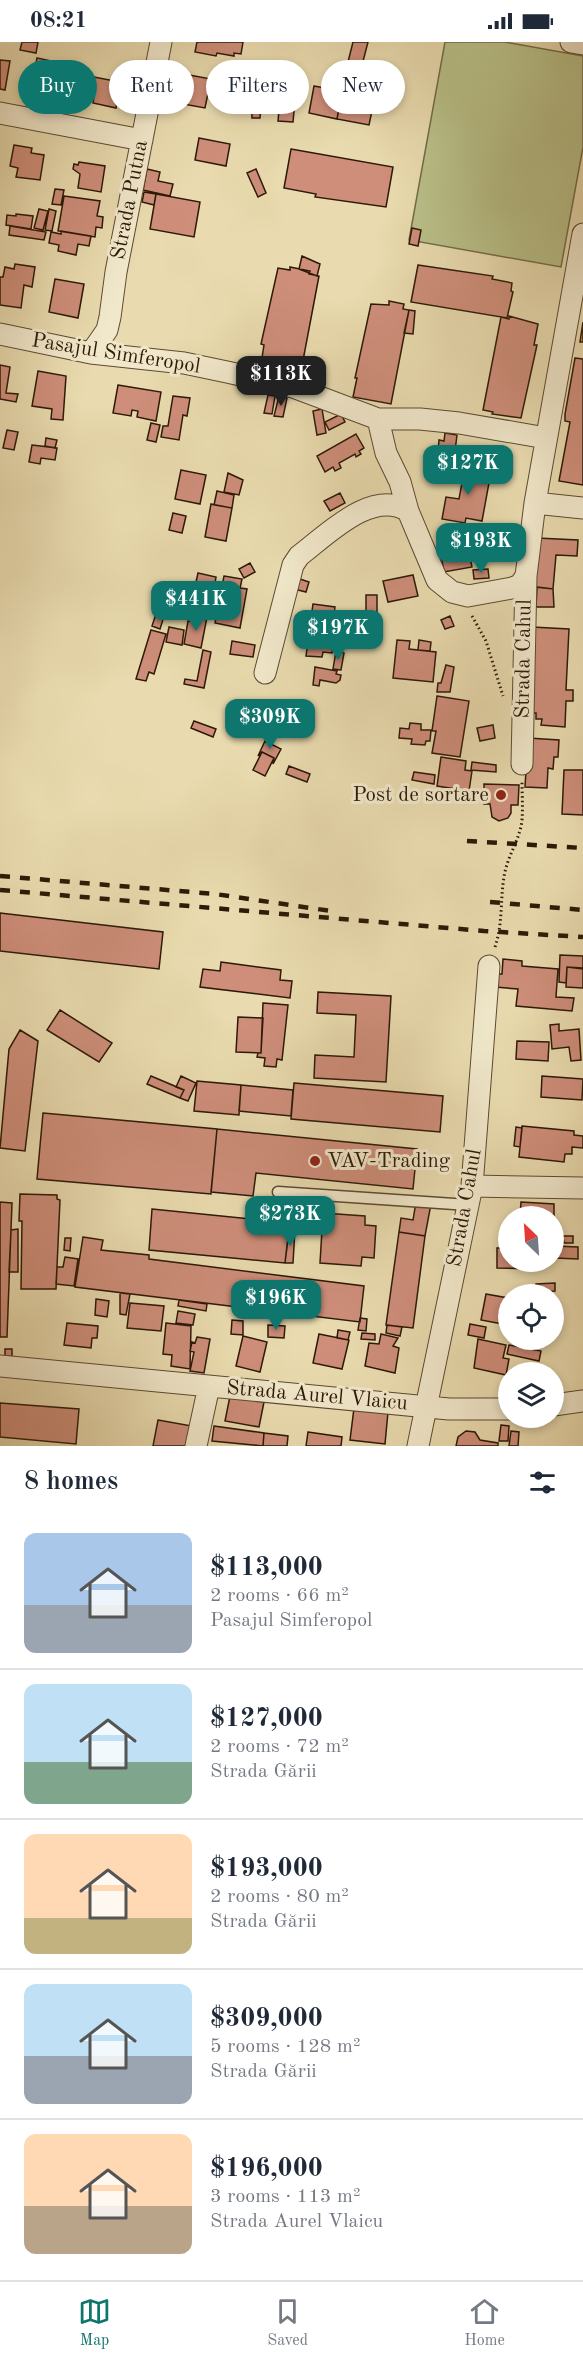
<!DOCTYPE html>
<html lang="en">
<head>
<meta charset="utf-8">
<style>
	:root { --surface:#fff; --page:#f6f6f7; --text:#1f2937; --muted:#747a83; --line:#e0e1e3; --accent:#0f766e }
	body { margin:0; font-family:"Old Standard TT",serif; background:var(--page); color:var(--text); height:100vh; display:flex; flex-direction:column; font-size:22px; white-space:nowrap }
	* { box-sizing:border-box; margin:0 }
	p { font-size:20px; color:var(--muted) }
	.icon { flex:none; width:33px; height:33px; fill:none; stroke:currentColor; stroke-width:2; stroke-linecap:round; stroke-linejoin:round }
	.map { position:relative; height:1404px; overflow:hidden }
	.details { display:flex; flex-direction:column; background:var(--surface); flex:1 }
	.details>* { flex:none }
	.hud { position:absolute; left:18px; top:18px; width:548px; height:54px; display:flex; gap:12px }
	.needle { width:39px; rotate:335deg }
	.buttons { position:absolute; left:498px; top:1164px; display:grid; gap:12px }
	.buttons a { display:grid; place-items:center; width:66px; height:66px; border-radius:50%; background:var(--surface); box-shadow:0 3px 9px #0003; font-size:30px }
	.price { position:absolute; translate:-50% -51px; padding:0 14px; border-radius:12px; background:var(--accent); color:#fff; font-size:20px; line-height:39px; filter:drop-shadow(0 2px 3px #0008) }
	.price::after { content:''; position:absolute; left:50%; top:36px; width:18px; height:14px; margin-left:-9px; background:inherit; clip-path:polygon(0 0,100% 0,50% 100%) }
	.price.on { background:#222; color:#fff }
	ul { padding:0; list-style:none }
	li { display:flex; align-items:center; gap:18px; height:150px; padding:0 24px }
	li+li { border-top:2px solid var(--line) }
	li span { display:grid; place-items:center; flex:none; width:168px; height:120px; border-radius:12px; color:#555 }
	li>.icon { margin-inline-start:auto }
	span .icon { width:72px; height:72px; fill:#fffc; stroke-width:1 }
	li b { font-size:26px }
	h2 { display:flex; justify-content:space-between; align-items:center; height:72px; padding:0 24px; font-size:26px }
	.tag { padding:0 21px; border-radius:27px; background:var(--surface); box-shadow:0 3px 9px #0003; font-size:21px; line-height:54px }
	.tag.on { background:var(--accent); color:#fff }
	.status { display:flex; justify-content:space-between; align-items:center; height:42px; padding:0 30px; background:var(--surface); direction:ltr }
	.status svg { height:16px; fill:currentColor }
	.menu { display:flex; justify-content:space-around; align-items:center; height:84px; border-top:2px solid var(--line); background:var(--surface); font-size:16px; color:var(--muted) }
	.menu a { display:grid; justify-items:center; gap:3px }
	.menu .on { color:var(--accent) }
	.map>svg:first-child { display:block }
	.green { fill:#b9c089; stroke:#736c48; stroke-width:1.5 }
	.building { fill:#ce8e7a; stroke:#2d1907; stroke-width:1.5 }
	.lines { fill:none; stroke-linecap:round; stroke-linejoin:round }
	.lane-casing { stroke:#5c4a31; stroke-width:13 }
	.street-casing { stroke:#5c4a31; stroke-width:23 }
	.path { stroke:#2d1907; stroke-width:3; stroke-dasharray:1.5 3; stroke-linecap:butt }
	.lane { stroke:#f1e8cb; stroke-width:10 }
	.street { stroke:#f1e8cb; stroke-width:21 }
	.rail { stroke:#2d1907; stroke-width:4.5; stroke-dasharray:10 10; stroke-linecap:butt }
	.poi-dot { fill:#8f2418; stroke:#f1e8cb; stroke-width:2 }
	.labels { text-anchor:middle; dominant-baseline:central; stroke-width:6; stroke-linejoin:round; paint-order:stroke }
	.street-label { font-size:21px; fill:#2d1907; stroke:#f1e8cb }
	.poi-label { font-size:21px; fill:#2d1907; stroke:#f1e8cb; text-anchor:end }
</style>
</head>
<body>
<div class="status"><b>08:21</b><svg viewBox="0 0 49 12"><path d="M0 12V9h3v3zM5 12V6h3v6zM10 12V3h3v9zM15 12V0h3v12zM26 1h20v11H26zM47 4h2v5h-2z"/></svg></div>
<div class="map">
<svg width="583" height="1404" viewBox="0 0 583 1404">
	<rect width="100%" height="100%" fill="#e9dbaf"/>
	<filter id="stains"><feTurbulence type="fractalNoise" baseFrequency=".00333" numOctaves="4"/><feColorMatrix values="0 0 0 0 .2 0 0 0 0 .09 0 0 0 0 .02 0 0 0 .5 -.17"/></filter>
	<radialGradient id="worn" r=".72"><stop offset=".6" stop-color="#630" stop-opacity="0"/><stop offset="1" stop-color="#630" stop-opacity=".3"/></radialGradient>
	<path class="green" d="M445,0H505L583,14V105L561,225L409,198Z"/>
	<path class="building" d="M22,0H38L36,11L20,8Z
		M197,0H243L241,12L234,11V14L217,11L216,14L195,10Z
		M353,0H368L360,31L346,28Z
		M37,16L61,21L55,56L32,52L34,39H30L31,34L28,33L29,28L35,26Z
		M0,18L10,19L5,48L0,47Z
		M184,32L211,37L205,66L183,62L185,50L181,49Z
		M94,35L120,40L116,66L93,61L95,49L91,48Z
		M327,38L344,41L342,49L326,46Z
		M314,44L342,49L337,77L309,71Z
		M262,47L260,76H252L251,48Z
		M281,47L296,48L293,80L278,79Z
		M342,49L375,55L369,83L337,77Z
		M199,96L230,102L226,124L195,118Z
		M14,103L32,106L31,111L44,113L40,138L16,135L18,126L10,124Z
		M291,107L393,125L386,165L315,155L316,152L284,146Z
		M79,120L105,124L101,150L78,146L80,132L73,127L74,122L78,123Z
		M147,127L160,130L158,139L173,142L170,154L143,148Z
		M256,127L266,151L258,155L247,131Z
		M55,147L64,148L61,163L52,162Z
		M144,150L156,152L154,163L142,160Z
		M156,152L200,160L194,195L150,187Z
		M64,154L100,159L97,174L103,175L102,186L96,185L95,195L58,189Z
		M39,167L48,169L43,188L34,186Z
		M49,167L56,169L52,189L45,188Z
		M16,172L33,174L31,187L6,183L7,173L16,174Z
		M10,184L46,190L44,198L9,193Z
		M412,186L421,188L418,204L409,202Z
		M61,189L91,194L89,204L78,202L76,213L58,209L59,203L49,201L51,190L61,192Z
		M302,214L320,222L317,234L299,227Z
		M15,222L35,225L32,245L24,243L21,266L0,263V235H3L5,225L14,227Z
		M418,223L493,234L492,237L512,241L511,249L513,250L507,276L411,260Z
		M290,225L310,229L309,232L319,234L301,329L291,327L290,330L261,322L264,303L261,302L278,226L290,228Z
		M55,237L84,242L78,276L49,270Z
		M389,259L404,262L403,267L409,268L391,362L353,355L357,336H355L371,262L389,263Z
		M409,268L415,269L413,292L404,291Z
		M509,274L538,282L534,303H537L521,376L492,372L493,370L483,368L501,275L509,277Z
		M583,280V300H580Z
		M575,316L583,317V443L559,439L570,380L565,379V372Z
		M0,323L10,325L6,351L18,352L16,360L0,357Z
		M38,329L66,334L63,378L51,377L52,367L32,364Z
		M118,343L161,350L156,379L137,375L138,369L132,368L131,374L113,371Z
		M268,353L275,354L272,372L264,371Z
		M173,354L190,356L187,374L183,373L179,398L161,395L163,384H168Z
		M279,354L287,356L283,375L274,374Z
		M322,367L326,391L317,393L313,369Z
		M341,372L345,380L329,388L325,380Z
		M151,381L160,383L156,400L147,398Z
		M7,388L18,390L14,408L3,406Z
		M445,391L457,393L454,417L442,416L443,409H438L439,398L444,399Z
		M356,392L364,406L359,409L361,412L356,415L355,412L339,421L341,426L335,429L333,425L325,430L317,414Z
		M46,396L57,398L55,406L45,404Z
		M32,403L57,406L55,418L41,416L40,422L29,420Z
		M457,424L491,430L482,479L466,476L465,481L442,477L446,455L459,457L462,441L454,440Z
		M181,428L206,433L200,462L175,457Z
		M228,431L243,438L239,453L224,450Z
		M217,449L234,453L232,466L214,463Z
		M340,451L345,461L330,469L324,459Z
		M211,462L232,466L226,499L205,495Z
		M173,471L186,474L182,491L169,488Z
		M537,496L578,498L577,514L556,513L553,547L535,545Z
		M459,502L460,507L468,506L472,525L444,530L441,512L446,510L445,505Z
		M250,521L255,530L244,536L239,527Z
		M488,527L489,536L474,537L473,528Z
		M198,531L216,535L213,553L194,549Z
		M413,533L418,554L388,560L383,539Z
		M224,534L242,537L240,546L247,547L240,586L215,581Z
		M297,536L309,540L306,550L294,547Z
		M537,545L553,547L554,565H536Z
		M366,553H377V577H366Z
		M313,562L335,565L331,593L335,594L332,611L323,610L322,615L306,614Z
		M158,566L166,568L160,587L152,584Z
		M198,573L207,575L201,606L184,602L188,579L197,580Z
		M450,574L454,584L445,587L441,578Z
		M169,585L184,588L182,603L166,600Z
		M532,585L569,587L566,648H573V659H566L565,685L541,683L542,677H536V671H528Z
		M151,588L166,592L154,632L149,630L146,639L136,637Z
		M397,598L410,599L409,607L436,610L433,640L393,636Z
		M419,598L431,600L430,609L418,608Z
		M232,599L255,603L253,615L230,612Z
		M203,608L211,610L204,646L184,642L185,637L197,639Z
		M336,609L344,611L341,628L333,627Z
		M446,623L454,625L450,650H437L438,641H441Z
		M315,625L337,629L336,632L341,633L340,638L336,641L320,638L319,644L313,643Z
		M437,654L469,659L460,715L432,711L436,689H432Z
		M194,679L216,687L213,695L191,686Z
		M410,681L421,682V688H431L430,699H426L425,703L411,702L412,697L399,696L400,686L409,687Z
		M493,683L495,696L480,699L477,686Z
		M528,696L559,698L558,715H554L553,727L548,726L547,746L525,745Z
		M265,699L281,707L273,722L274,716L262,710L258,714Z
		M262,710L274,716L265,734L253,728Z
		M441,715L466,719L465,728L472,729L469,749L437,744Z
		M472,720L496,723V730L471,728Z
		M289,724L310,732L307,740L286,732Z
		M564,728H583V773L562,772Z
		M414,730L435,733L434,742L412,738Z
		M484,742L519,743L518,763H511V771L508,776L499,779L492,775L490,762H484Z
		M0,871L163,890L159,927L0,909Z
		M560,913L583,914V926L567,925L566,941L559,940Z
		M503,917L522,919V924L558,927L556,955L574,956L572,969L516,964L518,947L495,945L497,932H502Z
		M221,920L281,928L280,938L292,939L290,956L200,945L203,927L220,929Z
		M567,925L583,927V946L566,945Z
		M318,950L391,954L386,1040L314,1036L315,1013L354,1015L356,973L317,971Z
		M263,961L288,963L282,1018L277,1017L276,1025L264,1024L265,1016L257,1015L258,1011H261Z
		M60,968L112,1001L99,1020L47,988Z
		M238,975L263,976L261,1011L236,1010Z
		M559,982V989L579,987L581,1018L571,1019L569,1005L552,1007L550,983Z
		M20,988L38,999L25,1109L0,1106L9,1007Z
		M517,999L549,1000L548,1019L516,1017Z
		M151,1034L184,1048L180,1056L147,1042Z
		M181,1034L196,1041L188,1059L180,1056L184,1048L176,1045Z
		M542,1034L583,1037L582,1058L541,1055Z
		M197,1039L241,1043L239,1073L194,1069Z
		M294,1041L443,1054L440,1090L291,1077Z
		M241,1043L293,1048L291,1074L239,1069Z
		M43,1071L217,1087L211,1152L37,1137Z
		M522,1084L574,1089V1093L583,1094V1106L572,1105V1112H565L564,1120L519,1115Z
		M516,1085L522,1086L520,1105L514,1104Z
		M217,1087L417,1107L413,1147L256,1131L253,1154L211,1150Z
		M20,1152L57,1153V1157L60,1158L56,1247H21L22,1179H19Z
		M0,1160L12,1161L7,1295H0Z
		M416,1160L431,1162L425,1194L399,1190L401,1176L413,1178Z
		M521,1160L554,1162V1178V1174H520Z
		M152,1167L290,1181L285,1221L149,1208Z
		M323,1171L365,1174V1183L376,1184L374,1216L362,1215L361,1224L320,1221Z
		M289,1186L295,1187L293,1221H285Z
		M18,1187V1230H9L11,1188Z
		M399,1190L425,1194L413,1286L386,1283Z
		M563,1194H573V1201H564Z
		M83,1195L103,1198L101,1208L149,1213V1217L364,1244L360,1280L75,1245Z
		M65,1196H71L70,1209L64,1208Z
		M555,1204L578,1205V1217L555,1216Z
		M497,1206H508V1220H533V1227L497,1226Z
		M65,1215L78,1217L74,1244L56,1242L57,1225H63Z
		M533,1220H543V1225L533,1226Z
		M555,1241V1249L537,1250L536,1242Z
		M120,1251L130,1252L126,1273L120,1272Z
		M486,1252L508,1256V1283L481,1278Z
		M96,1257L109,1259L107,1275L95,1273Z
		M179,1258L207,1262L206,1269L178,1264Z
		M130,1261L164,1264L161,1289L127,1286Z
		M178,1269L195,1272L193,1283L176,1281Z
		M360,1276L367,1277L366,1289L358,1288Z
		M232,1278L243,1279V1293L231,1292Z
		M67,1281L98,1284L97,1296H92L91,1306L64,1303Z
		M166,1281L191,1284L190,1327L171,1324L172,1313L163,1312Z
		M470,1282L486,1285L484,1296L468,1293Z
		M268,1283L285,1284L284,1296L268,1295Z
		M387,1283L402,1285L400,1294L386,1291Z
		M338,1288L350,1290L348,1298L337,1296Z
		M362,1291L375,1292V1298L361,1297Z
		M319,1292L349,1298L342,1327L313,1321Z
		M381,1292L398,1296L393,1304L399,1306L395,1331L365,1324L369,1301L379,1302Z
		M243,1294L267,1300L260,1330L236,1324Z
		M197,1295L210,1297L204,1331L190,1329L194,1310L190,1309L192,1300L195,1301Z
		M478,1297L506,1303L503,1316L509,1317L506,1333L474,1326Z
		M524,1298H544L543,1303L530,1301V1305H524Z
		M509,1303L541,1309L539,1319L507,1312Z
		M5,1307H12V1318H5Z
		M230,1354L264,1360L259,1385L225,1379Z
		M0,1361L79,1367L76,1402L0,1395Z
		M354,1366L388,1370L385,1402L350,1398Z
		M158,1378L192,1384L188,1404H153Z
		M501,1383L509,1384L508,1399H499Z
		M214,1384L264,1391L263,1404L212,1399Z
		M466,1389L475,1390L480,1398L498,1401V1404H456L458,1395Z
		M511,1389L519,1390L518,1404H509Z
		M308,1390L342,1395L341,1404H306Z
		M264,1391L288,1394L287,1404H263Z"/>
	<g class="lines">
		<defs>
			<path id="lane" d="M278,1150L469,1163"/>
			<path id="street" d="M571,0L583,2
				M0,71L142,98
				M0,292L91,311L184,321L227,330L293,345L378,377H420L459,381L546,396
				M91,311L107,288L110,275L116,230L161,0
				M378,377L386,411L400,440L408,469L437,538L452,550L468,554L512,546L520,543L526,534
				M535,461L583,466
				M265,631L293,523L299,514C327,493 372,446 408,469
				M522,722L526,534L535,461L583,192
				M472,1144L583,1146
				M0,1324L449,1367H508
				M554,1363L583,1359
				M196,1404L209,1344
				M418,1404L472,1144L489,924"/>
		</defs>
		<use href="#lane" class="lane-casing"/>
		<use href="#street" class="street-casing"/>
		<path class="path" d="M472,574L486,599L503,654
			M495,905C503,882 500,859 504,835C507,814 520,798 522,778C523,765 522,752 522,740"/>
		<use href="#lane" class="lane"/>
		<use href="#street" class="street"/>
		<path class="rail" d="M467,799L583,806
			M0,834L215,852L331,869
			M0,848L484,889L583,895
			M490,860L583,868"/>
	</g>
	<g class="poi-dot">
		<circle cx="501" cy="753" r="6"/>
		<circle cx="315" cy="1119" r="6"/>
	</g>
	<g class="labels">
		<g class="street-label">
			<text transform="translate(130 158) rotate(-79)">Strada Putna</text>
			<text transform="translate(116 312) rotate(9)">Pasajul Simferopol</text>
			<text transform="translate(524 617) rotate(-89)">Strada Cahul</text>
			<text transform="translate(465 1166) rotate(-80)">Strada Cahul</text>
			<text transform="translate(317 1354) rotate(5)">Strada Aurel Vlaicu</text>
		</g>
		<g class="poi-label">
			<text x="489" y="753">Post de sortare</text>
			<text x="327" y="1119" text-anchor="start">VAV-Trading</text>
		</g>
	</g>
	<rect width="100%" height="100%" filter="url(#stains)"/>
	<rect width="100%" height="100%" fill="url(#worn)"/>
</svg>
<div class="buttons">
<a><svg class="needle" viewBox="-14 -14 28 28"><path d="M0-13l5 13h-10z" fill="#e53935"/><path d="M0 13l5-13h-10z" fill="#747a83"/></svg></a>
<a><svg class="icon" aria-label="locate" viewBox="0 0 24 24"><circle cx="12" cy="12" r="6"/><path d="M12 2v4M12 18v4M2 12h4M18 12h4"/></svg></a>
<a><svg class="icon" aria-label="layers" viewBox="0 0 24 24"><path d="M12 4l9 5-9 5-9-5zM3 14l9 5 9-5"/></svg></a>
</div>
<b class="price on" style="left:281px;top:365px">$113K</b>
<b class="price" style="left:468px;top:454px">$127K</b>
<b class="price" style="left:481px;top:532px">$193K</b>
<b class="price" style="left:196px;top:590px">$441K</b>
<b class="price" style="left:338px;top:619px">$197K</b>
<b class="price" style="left:270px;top:708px">$309K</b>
<b class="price" style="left:290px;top:1205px">$273K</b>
<b class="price" style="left:276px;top:1289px">$196K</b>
<div class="hud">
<a class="tag on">Buy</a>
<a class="tag">Rent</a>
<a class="tag">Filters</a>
<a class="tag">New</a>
</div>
</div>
<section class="details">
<h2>8 homes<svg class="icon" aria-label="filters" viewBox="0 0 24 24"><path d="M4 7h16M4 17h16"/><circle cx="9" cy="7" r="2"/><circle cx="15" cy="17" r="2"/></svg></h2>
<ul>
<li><span style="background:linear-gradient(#a9c7e8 60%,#9aa5b1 0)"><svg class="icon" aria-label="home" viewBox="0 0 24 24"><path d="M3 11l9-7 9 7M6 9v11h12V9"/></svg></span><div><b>$113,000</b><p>2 rooms · 66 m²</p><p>Pasajul Simferopol</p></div></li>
<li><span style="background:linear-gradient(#bfe0f5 65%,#7fa58c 0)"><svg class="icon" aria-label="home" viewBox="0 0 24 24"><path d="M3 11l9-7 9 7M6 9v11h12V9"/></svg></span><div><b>$127,000</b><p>2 rooms · 72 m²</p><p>Strada Gării</p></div></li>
<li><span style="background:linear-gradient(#ffd9b3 70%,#c2b280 0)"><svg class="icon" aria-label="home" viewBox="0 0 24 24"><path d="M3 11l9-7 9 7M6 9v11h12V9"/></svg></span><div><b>$193,000</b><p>2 rooms · 80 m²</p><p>Strada Gării</p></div></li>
<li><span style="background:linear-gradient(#bfe0f5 60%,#9aa5b1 0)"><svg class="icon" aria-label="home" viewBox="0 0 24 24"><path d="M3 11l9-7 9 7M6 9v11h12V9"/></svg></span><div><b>$309,000</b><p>5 rooms · 128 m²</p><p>Strada Gării</p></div></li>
<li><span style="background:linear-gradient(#ffd9b3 60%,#b9a48a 0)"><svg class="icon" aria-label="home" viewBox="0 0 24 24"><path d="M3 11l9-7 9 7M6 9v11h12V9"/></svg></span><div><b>$196,000</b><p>3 rooms · 113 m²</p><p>Strada Aurel Vlaicu</p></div></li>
</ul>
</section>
<nav class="menu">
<a class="on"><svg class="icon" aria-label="map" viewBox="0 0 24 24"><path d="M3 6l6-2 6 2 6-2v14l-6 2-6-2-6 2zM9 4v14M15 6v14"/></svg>Map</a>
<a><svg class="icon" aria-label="saved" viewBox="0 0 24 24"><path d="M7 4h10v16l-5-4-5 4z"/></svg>Saved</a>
<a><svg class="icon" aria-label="home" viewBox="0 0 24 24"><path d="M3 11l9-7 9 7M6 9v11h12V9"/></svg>Home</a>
</nav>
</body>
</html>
